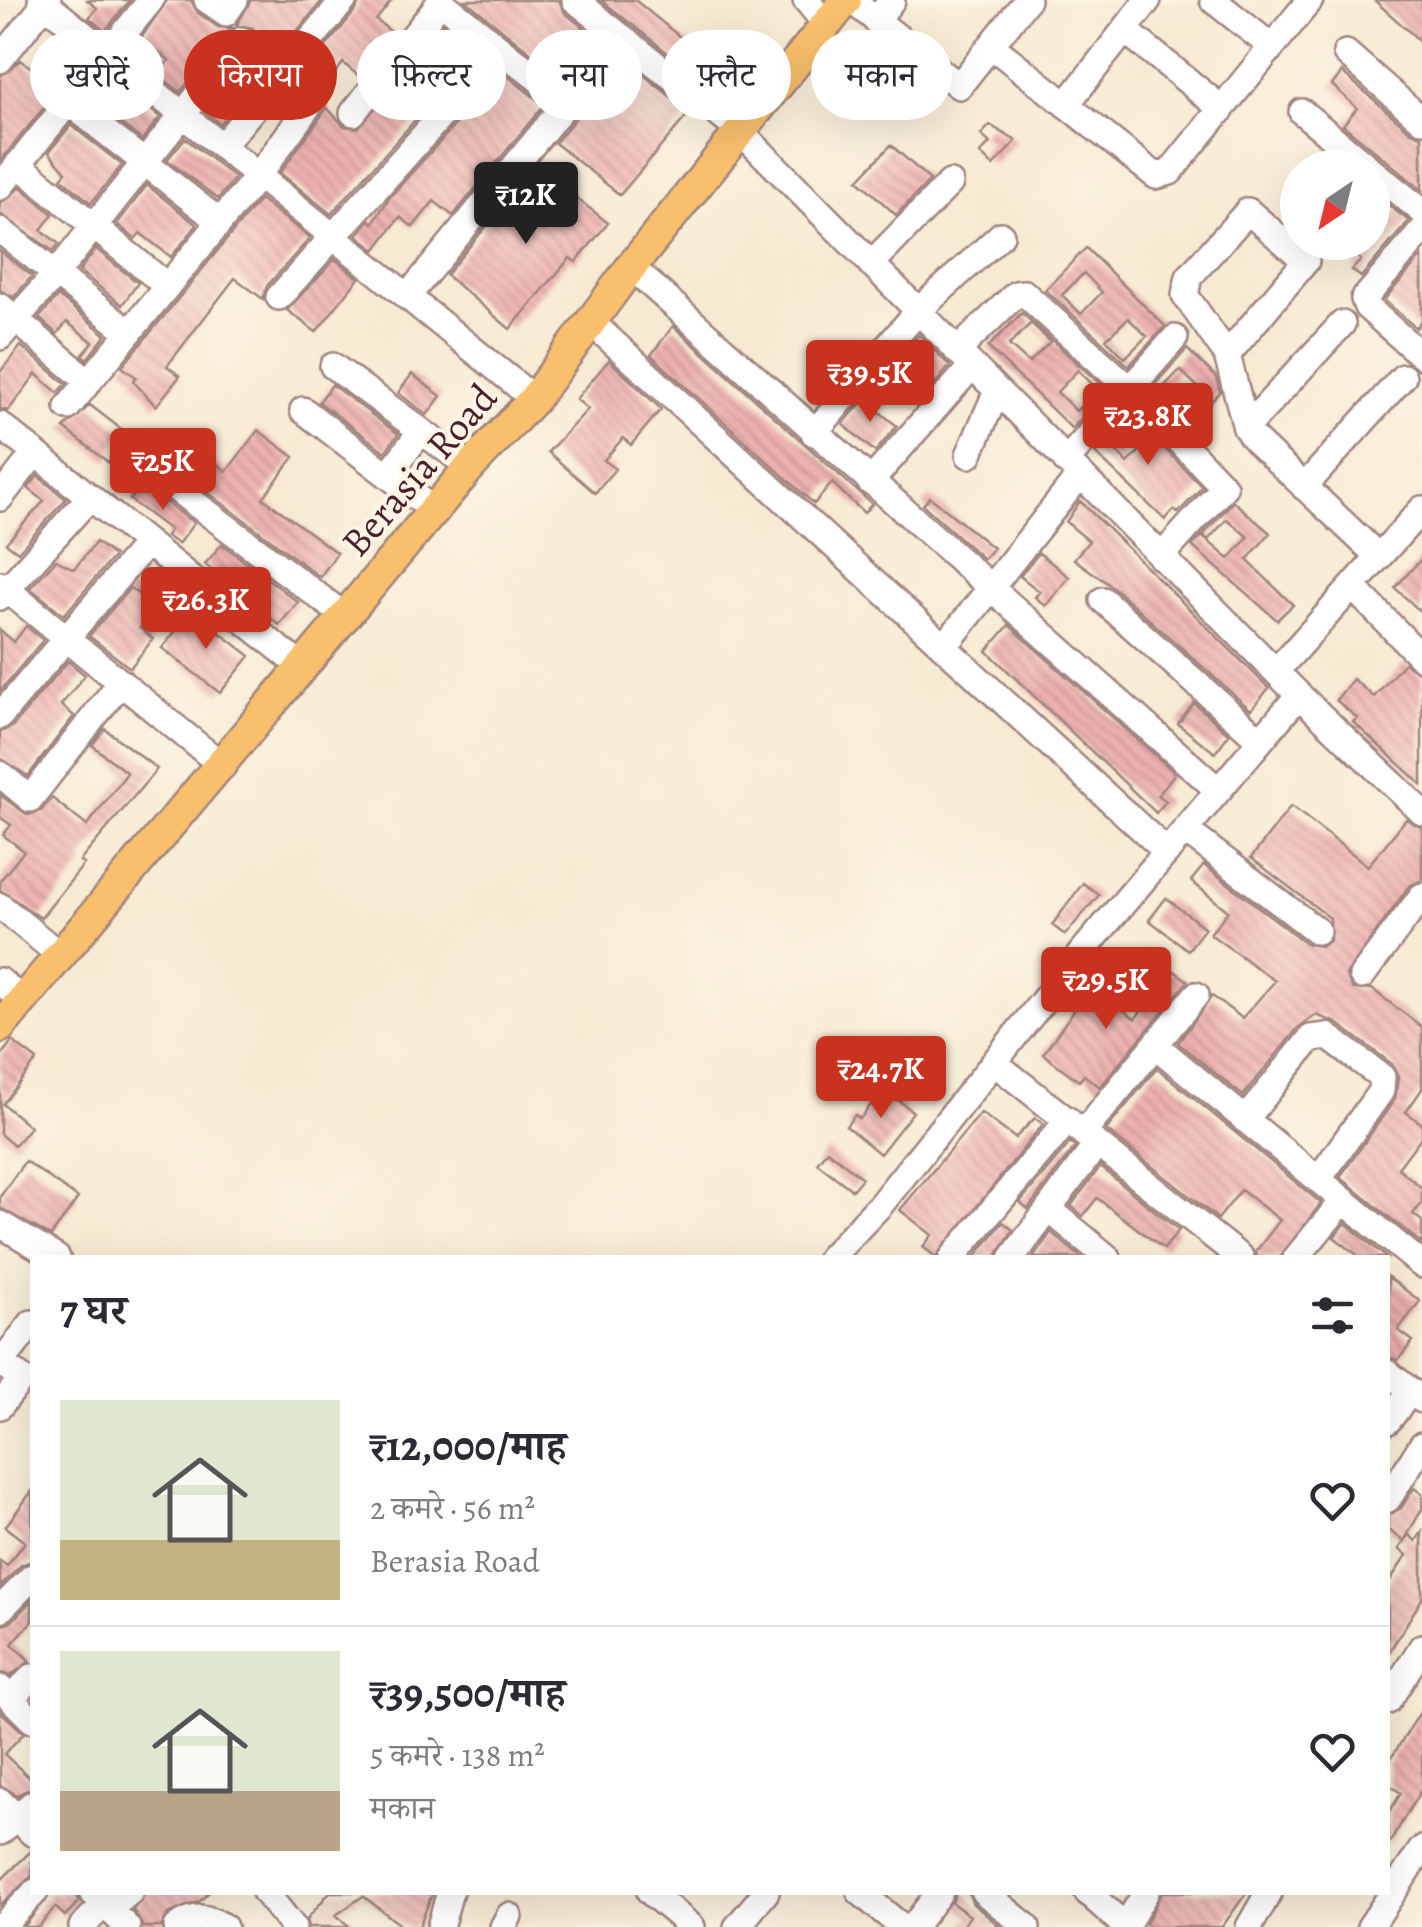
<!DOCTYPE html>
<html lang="hi">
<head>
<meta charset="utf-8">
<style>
	:root { --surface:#fff; --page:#f7f7f7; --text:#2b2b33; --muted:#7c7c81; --line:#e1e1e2; --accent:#c8321e }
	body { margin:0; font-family:Alegreya,"Noto Serif Devanagari",serif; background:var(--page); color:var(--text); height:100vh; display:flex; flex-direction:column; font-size:38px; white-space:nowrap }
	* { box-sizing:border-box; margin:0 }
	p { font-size:32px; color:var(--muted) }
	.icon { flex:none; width:55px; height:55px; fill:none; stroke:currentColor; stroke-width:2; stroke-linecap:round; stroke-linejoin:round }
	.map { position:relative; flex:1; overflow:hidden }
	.sheet { position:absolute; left:30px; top:1255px; width:1360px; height:640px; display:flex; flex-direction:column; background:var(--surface); border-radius:0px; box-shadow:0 10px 40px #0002 }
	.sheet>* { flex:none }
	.top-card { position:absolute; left:30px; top:30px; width:1362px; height:90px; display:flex; gap:20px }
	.needle { width:65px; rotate:215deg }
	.fabs { position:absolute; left:1280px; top:150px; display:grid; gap:20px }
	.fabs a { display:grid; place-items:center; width:110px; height:110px; border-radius:50%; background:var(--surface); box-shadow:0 10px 40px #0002; font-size:50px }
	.price { position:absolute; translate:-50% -85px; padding:0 22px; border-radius:10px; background:var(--accent); color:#fff; font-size:32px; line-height:65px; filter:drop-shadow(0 2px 5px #0008) }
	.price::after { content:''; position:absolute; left:50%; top:60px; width:30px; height:22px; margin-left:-15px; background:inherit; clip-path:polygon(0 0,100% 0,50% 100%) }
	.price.current { background:#222; color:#fff }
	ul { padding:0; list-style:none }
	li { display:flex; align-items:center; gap:30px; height:250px; padding:0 30px }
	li+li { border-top:2px solid var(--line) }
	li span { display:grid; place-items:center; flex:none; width:280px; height:200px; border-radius:0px; color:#555 }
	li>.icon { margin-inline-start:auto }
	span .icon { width:120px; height:120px; fill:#fffc; stroke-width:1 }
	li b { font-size:42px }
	h2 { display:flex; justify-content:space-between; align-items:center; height:120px; padding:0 30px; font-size:42px }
	.pill { padding:0 35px; border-radius:45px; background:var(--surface); box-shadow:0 10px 40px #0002; font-size:35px; line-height:90px }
	.pill.current { background:var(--accent); color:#fff }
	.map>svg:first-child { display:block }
	.building { fill:url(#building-back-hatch); fill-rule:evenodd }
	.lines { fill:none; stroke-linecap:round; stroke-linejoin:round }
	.minor-casing { stroke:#a0847f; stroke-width:30 }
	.major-casing { stroke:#a0847f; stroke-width:35 }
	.minor { stroke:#fff; stroke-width:25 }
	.major { stroke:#f8bf6c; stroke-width:30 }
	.labels { text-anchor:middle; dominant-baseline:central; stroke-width:8; stroke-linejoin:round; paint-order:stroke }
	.street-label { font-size:40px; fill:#4a1f2b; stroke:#fcf5e5 }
</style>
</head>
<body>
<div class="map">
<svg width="1422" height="1927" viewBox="0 0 1422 1927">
	<defs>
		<pattern id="building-back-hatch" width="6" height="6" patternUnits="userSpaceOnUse" patternTransform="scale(2.5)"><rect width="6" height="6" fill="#eeb2b0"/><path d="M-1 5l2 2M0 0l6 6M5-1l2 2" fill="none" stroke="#c3908f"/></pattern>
	</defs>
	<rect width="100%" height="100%" fill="#fcf5e5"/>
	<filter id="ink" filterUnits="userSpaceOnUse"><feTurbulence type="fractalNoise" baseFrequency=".01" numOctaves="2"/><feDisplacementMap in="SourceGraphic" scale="20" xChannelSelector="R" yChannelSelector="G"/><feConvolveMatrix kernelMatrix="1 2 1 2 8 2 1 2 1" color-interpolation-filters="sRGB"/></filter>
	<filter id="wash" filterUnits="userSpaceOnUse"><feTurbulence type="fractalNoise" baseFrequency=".0048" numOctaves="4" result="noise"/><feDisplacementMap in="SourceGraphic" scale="40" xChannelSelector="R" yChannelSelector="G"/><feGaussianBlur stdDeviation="2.25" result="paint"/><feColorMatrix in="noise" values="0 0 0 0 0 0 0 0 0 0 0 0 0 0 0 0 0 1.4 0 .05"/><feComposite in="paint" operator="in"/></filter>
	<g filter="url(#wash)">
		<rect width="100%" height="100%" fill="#f7ead3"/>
		<g id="blocks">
			<path class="building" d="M87,0H130L105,31L89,18L97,8Z
				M167,0H191L198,13L218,27L232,28L180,92L158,74L169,60L141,38Z
				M251,0H323L220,124L205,112L258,43L253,28L237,25Z
				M360,0H392L376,20L394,34L360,77L343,63L324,88L306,86L288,106L281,101L356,10Z
				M465,0H559L565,13L598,39L565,80Z
				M601,0H635L720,70L708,85Z
				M1374,0H1422V43Z
				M443,24L477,51L331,214L280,173L327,108L344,126L358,128L409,68L428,82L450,53L431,39Z
				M624,59L690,112L620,195L555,143Z
				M21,60L59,89L0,161V76Z
				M503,72L544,105L453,216L434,201L413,227L400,217L375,250L357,235L369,220L373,223L389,198Z
				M1342,72L1411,132L1422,136V190L1343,125L1357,108L1332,85Z
				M110,77L160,117L142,140L91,100Z
				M71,125L122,165L91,203L61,178L66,172L49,152Z
				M990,125L1016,141L993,166L980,154L990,143L981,135Z
				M185,138L235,178L218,199L167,160Z
				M891,145L930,180L896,215L858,180Z
				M536,166L608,223L576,262L570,258L510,329L446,275Z
				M147,185L197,225L171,257L140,233L135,239L117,224Z
				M21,187L53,214L41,230L59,244L53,251L0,214V203Z
				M1374,194L1409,221L1361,277L1352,270L1361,260L1339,242H1372Z
				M260,199L310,238L267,286L263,299L235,278L167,366L180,376L156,406L133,381L136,377L122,367Z
				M1086,248L1165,326L1129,366L1045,290ZM1084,273L1102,292L1081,314L1062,295ZM1128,318L1147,336L1125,358L1106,339Z
				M96,249L138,283L122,305L79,271Z
				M0,251L32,276L14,297L0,290Z
				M1422,256V320L1416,328L1384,300Z
				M335,259L359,278L316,332L287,310Z
				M58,296L106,335L87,359L82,355L93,342L67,322L57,334L39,318Z
				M1022,313L1107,390L1072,429L988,347ZM1031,323L1050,342L1029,363L1009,345ZM1078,370L1097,389L1076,411L1057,392Z
				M673,326L872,504L864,513L832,483L814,504L651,355Z
				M919,335L950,366L922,399L889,371Z
				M21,346L66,384L58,393L36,374L8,411L0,409V372Z
				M1187,349L1216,377L1220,392L1188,426L1152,388ZM1180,370L1200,389L1179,411L1159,392Z
				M609,360L661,409L631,445L623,438L604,460L615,469L595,493L548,452L588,409L576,399Z
				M412,374L441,396L427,415L398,393Z
				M332,385L398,434L385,452L319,402Z
				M867,396L875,402L872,406L897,426L875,452L843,424Z
				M90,405L130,436L115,442L109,463L64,428Z
				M1130,413L1202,487L1178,513L1174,510L1165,520L1095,453ZM1130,422L1149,441L1128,463L1109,444Z
				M169,430L227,471L258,430L294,457L263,498L337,553L320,577L153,451Z
				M38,476L66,499L18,552L6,543L44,501L28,488Z
				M142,484L194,523L178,544L166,536L170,530L130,500Z
				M930,497L993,548L983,559L923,505Z
				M1080,501L1269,688L1251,710L1114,588L1074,559L1089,541L1066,522Z
				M1233,501L1270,533L1247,560L1293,605L1277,620L1192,546L1202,536L1229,559L1248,537L1227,519L1208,540L1203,535Z
				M96,542L114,556L64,615L30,588L56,560L74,569Z
				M222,544L298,602L279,625L205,564Z
				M1039,553L1069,577L1046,606L1035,597L1040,592L1020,576Z
				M1422,558V613L1395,588Z
				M130,588L156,607L140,628L153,639L130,668L89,636Z
				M192,611L250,656L220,693L162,648Z
				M1009,625L1175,773L1158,795L1166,801L1156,813L987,651Z
				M26,626L43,640L0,691V630L14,642Z
				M68,661L85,675L61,705L74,716L28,776L0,758V732L12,727Z
				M1404,663L1422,674V785L1353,722L1357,718L1336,700L1353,679L1374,697Z
				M1194,703L1229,734L1215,753L1178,724Z
				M105,729L157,769L80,861L84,864L41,918L0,890V881L24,851L3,835L11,825L0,817V795L28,815L42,810L52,798L87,826L127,773L92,745Z
				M1291,806L1368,866L1406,819L1422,828V880L1409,886L1346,975L1353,989H1372L1422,1027V1089L1406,1112L1422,1124V1136L1398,1168L1422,1188V1203L1413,1214L1422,1221V1244L1340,1177L1395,1099L1398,1077L1392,1064L1337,1023L1316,1015L1298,1028L1243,1096L1178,1043L1212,996L1242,1018L1275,981L1210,934L1228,911L1191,881L1204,865L1307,944L1322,946L1330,940V918L1251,858Z
				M1083,883L1099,895L1065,935L1052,925Z
				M1166,898L1205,928L1188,950L1149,920Z
				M1173,970L1188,981L1100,1087L1084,1075L1079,1081L1043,1054L1091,986L1135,1019Z
				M12,1041L37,1060L3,1104L30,1127L14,1146L0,1134V1057Z
				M1157,1068L1321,1203L1280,1258H1257L1256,1251L1280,1220L1241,1190L1218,1219L1106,1130Z
				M884,1088L913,1112L880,1154L846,1126L855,1115L860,1119Z
				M981,1113L1015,1138L1035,1118L1043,1124L936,1257L923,1247L932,1235L900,1210Z
				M1070,1143L1075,1147L1028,1209L1020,1202Z
				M827,1150L862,1178L852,1190L817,1163Z
				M25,1161L78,1198L51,1236L0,1208V1197Z
				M1100,1167L1179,1230L1164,1249L1097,1198L1083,1216L1071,1206Z
				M1003,1222L1013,1230L996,1258H974Z
				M1346,1223L1387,1258H1361L1334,1237Z
				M1051,1232L1082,1258H1033Z
				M1388,1277L1420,1301L1398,1330L1413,1341L1398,1360L1388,1357Z
				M1414,1488L1422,1494V1509L1404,1541L1388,1529V1515L1401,1508Z
				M32,1491V1561L21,1565L0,1587V1561L7,1566L25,1542L5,1527Z
				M1422,1532V1599L1388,1654V1583L1407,1555L1399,1549L1409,1535L1416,1541Z
				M32,1600V1621L12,1644L30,1661L10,1676L0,1672V1626L11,1622Z
				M1422,1709V1788L1388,1846V1814L1401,1793L1388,1784V1763Z
				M0,1711L24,1733L4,1754L32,1780V1788L17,1795L0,1785Z
				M32,1850V1876L0,1905V1881Z
				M51,1892H76L79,1902L65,1916L55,1907L39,1927H24Z
				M146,1892H209L199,1902L168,1914L161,1927H143L133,1910Z
				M330,1892H433L419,1927H403L363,1896L336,1915L350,1927H309L307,1919Z
				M956,1892H968L973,1904L1001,1927H962L970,1916L952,1903Z
				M1162,1892H1247L1222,1927H1150L1146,1924Z"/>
		</g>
	</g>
	<g filter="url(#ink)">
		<use href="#blocks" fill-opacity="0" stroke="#a0847f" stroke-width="2.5"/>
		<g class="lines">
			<defs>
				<path id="minor" d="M41,0L534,399
					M207,0L226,13L235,0
					M439,0L567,102
					M575,0L741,132L1299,695L1422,812
					M806,0L826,24
					M851,0L959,86L1027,0
					M1213,0L1272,47
					M876,21L892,0
					M1125,30L1222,109
					M992,46L1156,176L1170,172L1310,0
					M1346,53L1422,120
					M0,60L48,0
					M68,102L220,222
					M1066,105L1148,0
					M1302,112L1369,168
					M353,113L441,1
					M222,146L344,0
					M18,164L167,286
					M1372,171L1422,211
					M0,187L151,0
					M0,230L129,332
					M1422,231L1364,299L1367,307L1422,356
					M871,264L950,183
					M631,267L1218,790
					M279,297L501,49
					M407,297L621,37
					M0,306L89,382
					M591,322L1167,852
					M0,337L55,275L242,40
					M957,351L1016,294L1024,293L1131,390L1224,487L1161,557
					M1227,355L1306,261L1248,211L1189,277L1185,295L1227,355L1246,428L1254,439L1379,557
					M333,366L470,467
					M68,407L258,176L313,100
					M303,410L436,512
					M0,425L302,667
					M1246,428L1342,324
					M814,433L918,311L1001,235
					M127,452L346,617
					M969,455L997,391
					M1066,461L1175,338
					M389,474L421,431
					M870,482L972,366
					M1304,487L1403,377
					M0,498L35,453
					M0,584L223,766
					M1353,587L1422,658
					M0,597L90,497
					M1103,600L1260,740
					M944,647L1080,475
					M1277,670L1422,509
					M0,716L147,543
					M0,774L30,799L121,682
					M1185,830L1317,931
					M0,906L60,955
					M1362,976L1422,896
					M0,981L22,1000
					M1155,1045L1422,1265
					M996,1064L1241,1258
					M1245,1120L1311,1038L1327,1036L1382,1077L1381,1091L1318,1180
					M1083,1133L1196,995
					M1050,1210L1108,1258
					M0,1224L57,1258
					M830,1258L881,1204L1078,957L1299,695
					M952,1258L1068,1120
					M1012,1258L1097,1144
					M1296,1258L1343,1201
					M1388,1373L1422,1400
					M0,1406L22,1378L1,1363L32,1323
					M1388,1421L1411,1391
					M1388,1499L1422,1445
					M0,1610L32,1577
					M0,1688L32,1720
					M11,1698L32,1677
					M1388,1701L1422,1647
					M0,1801L32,1833
					M0,1832L32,1804
					M92,1892L127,1927
					M265,1892L293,1927
					M650,1892L692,1927
					M860,1892L902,1927
					M984,1892L1027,1927
					M1087,1892L1125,1926
					M109,1909L130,1892
					M1,1927L35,1892
					M82,1927L104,1904
					M177,1927C193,1914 207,1916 224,1927
					M440,1927L450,1892
					M503,1927L509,1916
					M737,1927L766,1892
					M913,1927L940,1892
					M1125,1927L1146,1892
					M1249,1927L1269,1892
					M1370,1927L1422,1849"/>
				<path id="major" d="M0,1027L470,467L534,399L631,267L846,0"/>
			</defs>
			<use href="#minor" class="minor-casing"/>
			<use href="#major" class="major-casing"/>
			<use href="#minor" class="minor"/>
			<use href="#major" class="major"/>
		</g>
	</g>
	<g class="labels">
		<g class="street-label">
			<text transform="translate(419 470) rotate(-49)">Berasia Road</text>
		</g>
	</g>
</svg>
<div class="fabs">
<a><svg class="needle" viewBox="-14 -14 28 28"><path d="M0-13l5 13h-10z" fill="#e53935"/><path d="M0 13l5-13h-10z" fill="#7c7c81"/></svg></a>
</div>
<b class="price current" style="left:526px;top:247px">₹12K</b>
<b class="price" style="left:870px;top:425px">₹39.5K</b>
<b class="price" style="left:1148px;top:468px">₹23.8K</b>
<b class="price" style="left:163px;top:513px">₹25K</b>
<b class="price" style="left:206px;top:652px">₹26.3K</b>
<b class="price" style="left:1106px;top:1032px">₹29.5K</b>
<b class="price" style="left:881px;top:1121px">₹24.7K</b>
<div class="top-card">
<a class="pill">खरीदें</a>
<a class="pill current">किराया</a>
<a class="pill">फ़िल्टर</a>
<a class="pill">नया</a>
<a class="pill">फ़्लैट</a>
<a class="pill">मकान</a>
</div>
<section class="sheet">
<h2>7 घर<svg class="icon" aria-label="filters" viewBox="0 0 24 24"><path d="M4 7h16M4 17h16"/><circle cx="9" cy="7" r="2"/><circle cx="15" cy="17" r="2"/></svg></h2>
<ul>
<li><span style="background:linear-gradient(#dfe7d0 70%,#c2b280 0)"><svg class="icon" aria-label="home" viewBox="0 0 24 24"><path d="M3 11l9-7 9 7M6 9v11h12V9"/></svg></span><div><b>₹12,000/माह</b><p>2 कमरे · 56 m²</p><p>Berasia Road</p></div><svg class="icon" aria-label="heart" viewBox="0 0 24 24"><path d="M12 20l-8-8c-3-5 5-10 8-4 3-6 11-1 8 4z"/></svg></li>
<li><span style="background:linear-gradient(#dfe7d0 70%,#b9a48a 0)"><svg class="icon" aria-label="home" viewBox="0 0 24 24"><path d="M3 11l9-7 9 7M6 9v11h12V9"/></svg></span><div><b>₹39,500/माह</b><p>5 कमरे · 138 m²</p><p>मकान</p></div><svg class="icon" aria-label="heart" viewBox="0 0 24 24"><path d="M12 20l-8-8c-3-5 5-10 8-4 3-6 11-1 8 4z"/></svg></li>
</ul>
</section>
</div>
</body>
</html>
